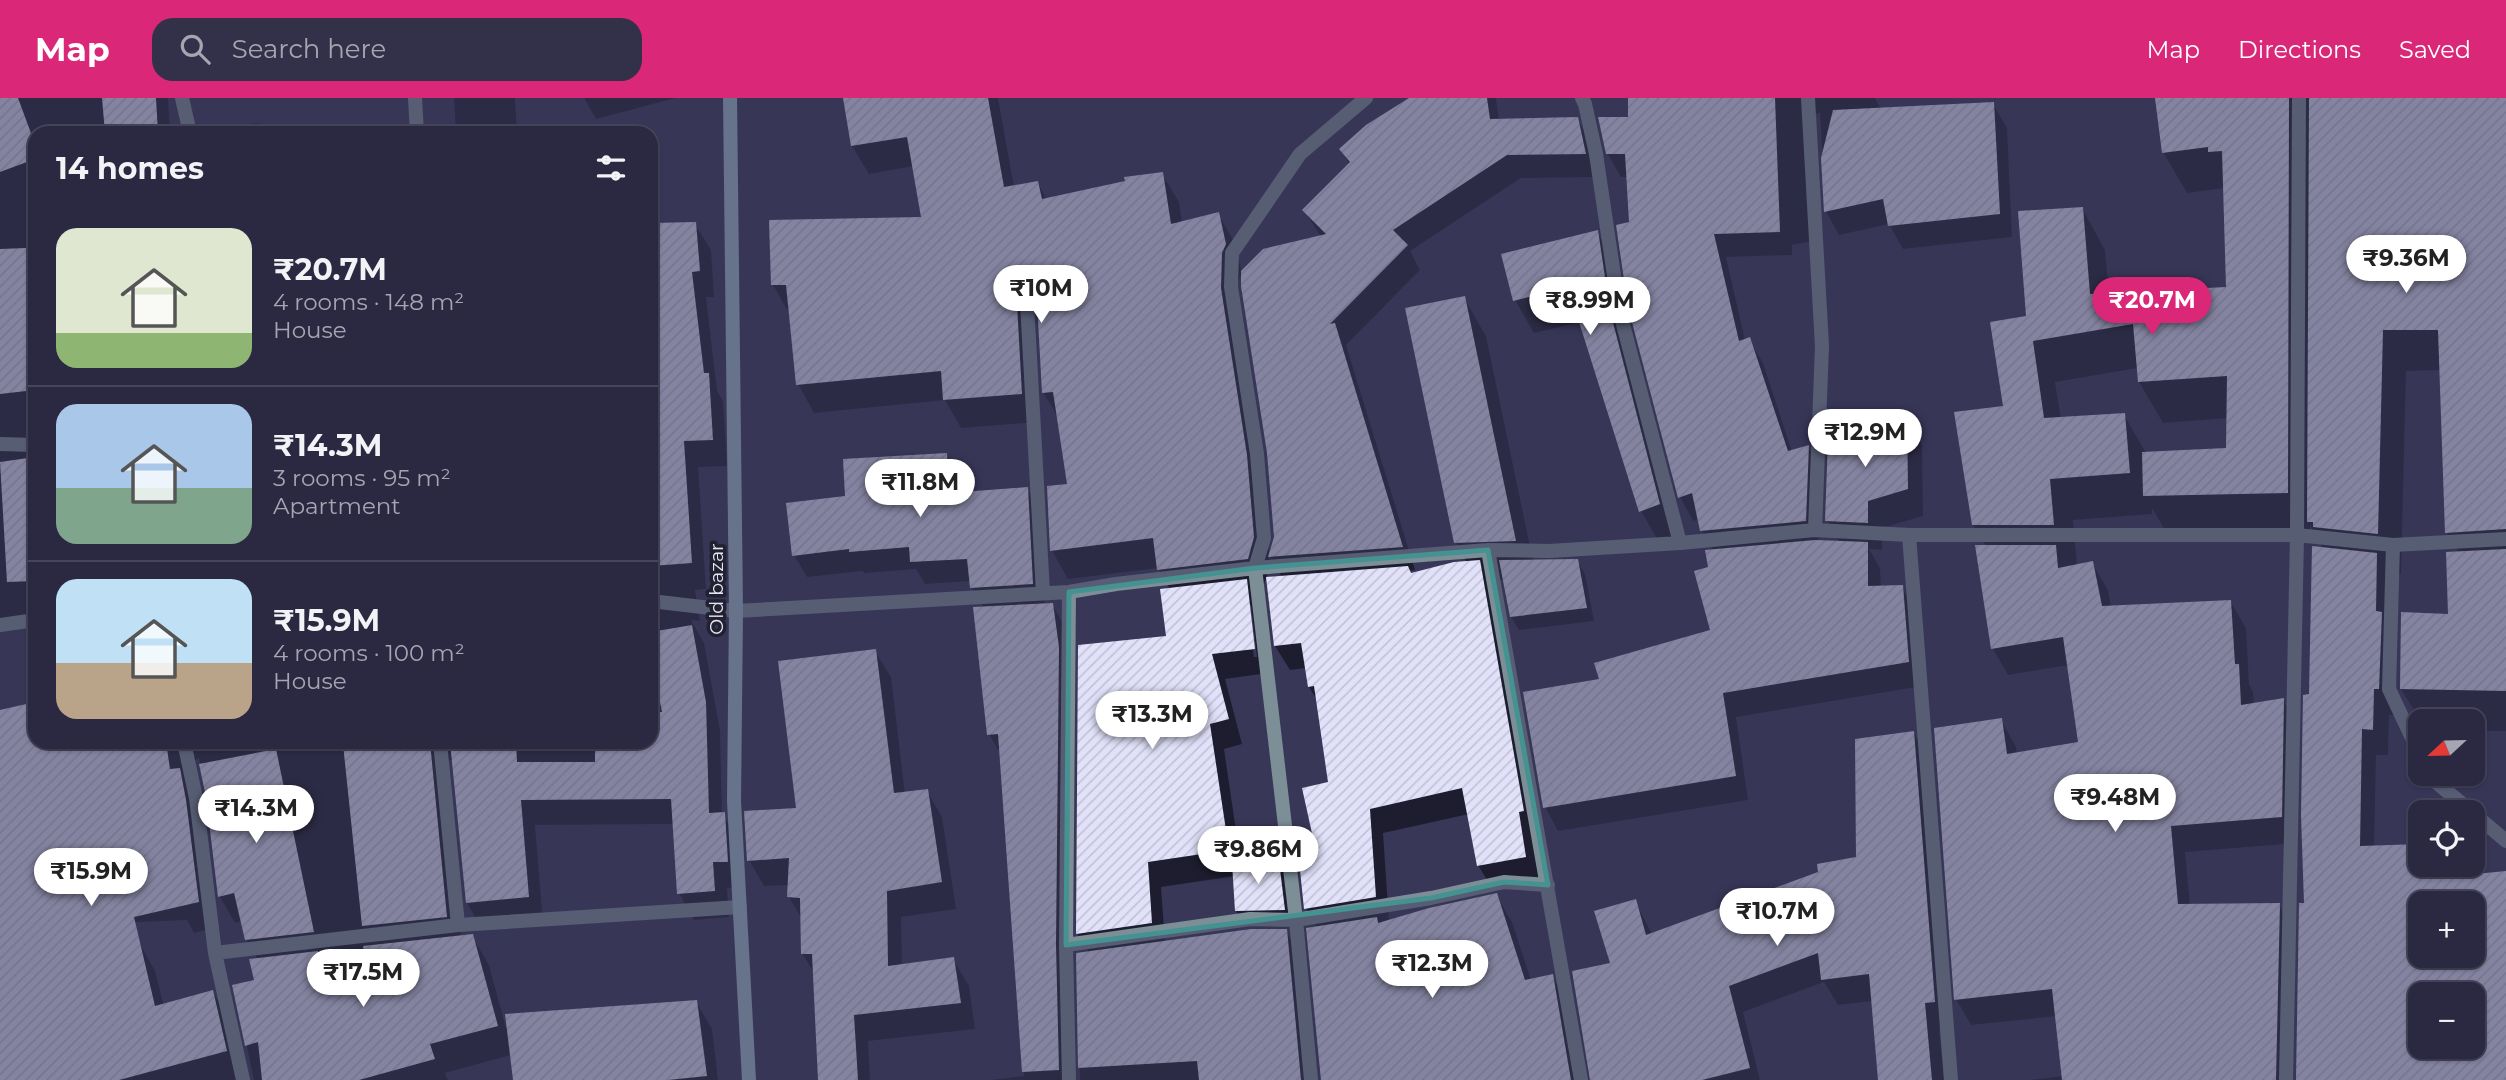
<!DOCTYPE html>
<html lang="en">
<head>
<meta charset="utf-8">
<style>
	:root { --surface:#2b2942; --page:#333149; --text:#f1f3f6; --muted:#a6a6b2; --line:#47455b; --accent:#db2777 }
	body { margin:0; font-family:Montserrat,sans-serif; background:var(--page); color:var(--text); height:100vh; display:flex; flex-direction:column; font-size:26px; white-space:nowrap }
	* { box-sizing:border-box; margin:0 }
	p { font-size:23px; color:var(--muted) }
	.icon { flex:none; width:38px; height:38px; fill:none; stroke:currentColor; stroke-width:2; stroke-linecap:round; stroke-linejoin:round }
	.map { position:relative; flex:1; overflow:hidden }
	.drawer { position:absolute; left:28px; top:28px; width:630px; height:623px; display:flex; flex-direction:column; background:var(--surface); border-radius:21px; box-shadow:0 2px 5px #0004,0 0 0 2px var(--line) }
	.drawer>* { flex:none }
	.needle { width:46px; rotate:248deg }
	.fabs { position:absolute; left:2408px; top:611px; display:grid; gap:14px }
	.fabs a { display:grid; place-items:center; width:77px; height:77px; border-radius:14px; background:var(--surface); box-shadow:0 2px 5px #0004,0 0 0 2px var(--line); font-size:35px }
	.price { position:absolute; translate:-50% -60px; padding:0 16px; border-radius:24px; background:#fff; color:#222; font-size:23px; line-height:46px; filter:drop-shadow(0 2px 4px #0008) }
	.price::after { content:''; position:absolute; left:50%; top:42px; width:21px; height:16px; margin-left:-10px; background:inherit; clip-path:polygon(0 0,100% 0,50% 100%) }
	.price.active { background:var(--accent); color:#fff }
	ul { padding:0; list-style:none }
	li { display:flex; align-items:center; gap:21px; height:175px; padding:0 28px }
	li+li { border-top:2px solid var(--line) }
	li span { display:grid; place-items:center; flex:none; width:196px; height:140px; border-radius:21px; color:#555 }
	li>.icon { margin-inline-start:auto }
	span .icon { width:84px; height:84px; fill:#fffc; stroke-width:1 }
	li b { font-size:30px }
	h2 { display:flex; justify-content:space-between; align-items:center; height:84px; padding:0 28px; font-size:30px }
	header { display:flex; align-items:center; gap:42px; box-sizing:border-box; height:98px; padding:0 35px; background:var(--accent); color:#fff }
	header strong { font-size:33px }
	nav { display:flex; gap:38px; margin-inline-start:auto; font-size:24px }
	.search { width:490px; height:63px; background:var(--page); display:flex; align-items:center; gap:18px; box-sizing:border-box; padding:0 24px; border-radius:21px; color:var(--muted); font-size:26px }
	.map>svg:first-child { display:block }
	.shadow { fill:#0007; fill-rule:evenodd }
	.building { fill:url(#building-hatch); fill-rule:evenodd }
	.lines { fill:none; stroke-linecap:round; stroke-linejoin:round }
	.street { stroke:#7c8f97; stroke-width:14 }
	.secondary { stroke:#9fbdca; stroke-width:14 }
	.marked { fill:none; stroke:#449291; stroke-width:5; stroke-linejoin:round }
	.labels { text-anchor:middle; dominant-baseline:central; stroke-width:7; stroke-linejoin:round; paint-order:stroke }
	.street-label { font-size:19px; fill:#e4e5f9; stroke:#212130 }
</style>
</head>
<body>
<header>
<strong>Map</strong>
<div class="search"><svg class="icon" aria-label="search" viewBox="0 0 24 24"><circle cx="10" cy="10" r="6"/><path d="M15 15l6 6"/></svg>Search here</div>
<nav><a>Map</a><a>Directions</a><a>Saved</a></nav>
</header>
<div class="map">
<svg width="2506" height="982" viewBox="0 0 2506 982">
	<defs>
		<pattern id="building-hatch" width="6" height="6" patternUnits="userSpaceOnUse" patternTransform="scale(1.75)"><rect width="6" height="6" fill="#e1e2fa"/><path d="M-1 1l2-2M0 6l6-6M5 7l2-2" fill="none" stroke="#c2c3d7"/></pattern>
	</defs>
	<rect width="100%" height="100%" fill="#393758"/>
	<path class="shadow" d="M0,0H168L170,33L178,32L180,35H35V520L0,522Z
		M454,0H515L517,35H456Z
		M584,0H676L596,21Z
		M844,0H998L1014,89L1038,85L1047,102L1162,76L1179,104L1182,125L1218,116L1235,145L1242,175L1238,184L1237,220L1263,387L1270,468L1263,489L1250,491L1260,508L1268,575L1225,581L1242,646L1224,651L1241,767L1278,765L1286,778L1292,825L1244,827L1236,813L1235,778L1161,789L1165,844L1286,833L1301,860L1313,982H1080L1078,857L1089,855L1077,835L1168,539L1170,491L1158,470L1068,481L1052,453L1049,389L1069,388L1059,321L1043,294L1038,205L1032,217L1038,324L961,330L945,302L814,315L798,286L789,215L773,187L923,121L914,68L869,76L852,48ZM1248,507H1251L1257,559H1254Z
		M1413,0H1496L1499,22L1577,21L1591,45L1598,79L1521,80L1410,153L1420,172L1346,247L1415,472L1409,473L1412,477L1467,465L1456,444L1464,200L1486,238L1533,463H1577L1585,476L1594,523L1519,532L1511,519L1505,482H1490L1539,783L1493,792L1478,767L1469,716L1383,735L1389,824L1496,797L1512,824L1531,882L1552,878L1567,905L1581,982H1322L1317,830L1306,810L1319,760L1330,685L1318,604L1309,589L1306,570L1290,572L1275,548L1282,479L1270,459L1275,439L1321,139L1304,112L1349,66L1341,51Z
		M1629,0H1875L1881,11L1993,6L2007,30L2012,139L1903,151L1889,126L1839,137L1826,114L1820,15L1815,16L1817,142L1792,147V157L1726,159L1745,242L1749,241L1763,265L1792,354L1808,349L1821,372L1818,444L1840,445L1827,422L1906,320L1922,347L1923,418L1882,430V452L1869,451L1880,470L1881,489H1902L1916,513L1922,588L1736,619L1748,702L1558,733L1545,709L1602,583L1712,534L1710,470L1714,453L1702,433L1699,421L1693,423L1680,399L1630,209L1631,125L1628,79H1621L1607,55L1630,20Z
		M2156,0H2506V633H2473V623H2420L2400,589L2450,518L2459,455L2447,434L2441,272L2406,273L2401,476L2387,475L2394,617H2389L2388,657H2376L2374,750L2420,748V766H2432L2436,774L2437,782L2506,775V982H2297L2306,806L2310,597L2324,451L2310,427V436L2169,439L2152,410V416L2073,422L2077,468L2092,465L2108,492L2111,509L2230,503L2246,530L2249,586L2253,594L2254,606L2283,602L2298,628L2296,745L2185,754L2190,807H2279L2294,833L2291,982H2029L2063,978L2057,918L1971,927L1956,901L2001,622L2016,649L2017,656L2080,645L2069,567L2008,577L1993,551L1986,448L1973,427L2027,219L2082,110L2105,152L2109,197L2228,190L2225,90L2187,95L2163,54ZM2138,270L2139,284L2163,325L2228,320V352L2146,355L2124,317L2061,321L2055,284ZM2420,805H2473V858H2420ZM2420,896H2473V948H2420Z
		M260,25L266,35H200V30Z
		M695,126L711,152L714,199H706L717,293L723,303L727,368L698,369L706,491L695,492L700,523L691,522L704,545L720,632L722,716L739,742L742,789L727,790L729,819L694,822L679,795L674,726L535,727L543,825L482,831L467,805L453,661L448,663L445,672L461,839L472,838L489,867L506,930L696,904L712,931L718,982H514L511,957L445,975L448,982H254L234,889L256,883L258,862L246,841L242,823L235,825L220,799L207,698L199,660L192,664L213,830L194,835L187,822L0,830V614L35,606V644H651V127Z
		M1597,134L1616,167L1678,440L1660,446L1641,413L1581,224L1534,235L1515,202Z
		M946,357L959,379L960,396L1027,391L1039,413L1045,507L1052,506L1067,533L1073,982H991L1024,978L1001,657L989,636L984,510L972,489L971,483L925,486L916,471L864,475L863,473L807,479L794,457L847,399Z
		M875,553L891,579L905,696L927,693L942,719L956,811L901,819L902,868L953,861L969,888L975,931L868,943L870,982H820L815,877L802,855V821L789,799V787L764,788L749,762L798,712Z
		M1913,634L1929,661L1949,930L1939,931L1944,982H1880L1873,903L1838,907L1824,884L1743,914L1760,982H1592L1612,867L1635,803L1652,836L1858,761Z
		M139,844L155,873L164,908L213,894L229,923L242,982H0V867Z"/>
	<path class="building" d="M0,0H18L35,46V61L0,74Z
		M102,0H156L158,35H105Z
		M843,0H988L1004,89L1038,83L1042,101L1125,83L1124,79L1163,74L1171,126L1219,114L1226,146L1222,155L1221,190L1247,357L1254,439L1248,461L1157,472L1153,440L1050,453L1047,388L1067,386L1053,294L1042,295L1036,186L1030,178L1020,179L1016,188L1022,296L943,302L941,273L796,287L786,187H771L769,122L921,119L907,39L851,48Z
		M1409,0H1487L1490,21L1578,19L1586,56L1507,57L1393,132L1408,147L1330,226L1335,225L1403,449L1268,459L1274,439L1267,355L1241,188V173L1263,151L1326,136L1302,112L1350,64L1339,51L1366,27Z
		M1628,0H1775L1780,134L1714,136L1739,243L1750,239L1788,353L1809,347L1806,423L1700,433L1692,395L1678,400L1628,209L1616,127L1629,124L1625,56H1606L1598,19H1628Z
		M2155,0H2289L2288,395L2143,398L2142,354L2226,350L2227,278L2138,284L2133,226L2033,243L2044,320L2125,315L2130,375L2050,381L2054,427H1972L1954,314L2003,308L1990,224L2026,218L2018,113L2083,109L2090,196L2226,189L2222,53L2208,54V49L2162,55Z
		M2309,0H2506V431L2445,435L2438,232H2383L2378,436L2313,429V424H2307Z
		M1994,4L2000,116L1888,128L1883,101L1824,114L1821,60L1833,12Z
		M696,124L700,173L692,174L704,275H709L713,342L684,343L692,465L651,468V125Z
		M1598,132L1610,213L1660,406L1639,414L1568,189L1513,203L1501,156Z
		M26,150L35,239V292L0,296V151Z
		M1465,198L1516,443L1454,445L1405,210Z
		M1907,318L1908,391L1868,403V425L1825,423L1828,341Z
		M947,355L949,395L1028,389L1033,486L970,490L967,461L910,464L909,449L849,454V451L792,458L786,405L845,398L843,361Z
		M35,359V483L7,484L0,364Z
		M1815,442L1868,444V488L1903,487L1909,564L1723,595L1736,678L1543,710L1523,594L1599,581L1594,565L1710,532L1694,473L1708,469L1705,452Z
		M1975,447H2056L2058,470L2093,463L2102,508L2231,502L2235,566H2239L2241,607L2284,600L2282,719L2171,728L2178,806L2280,805L2276,982H2062L2052,891L1954,902L1934,630L2002,620L2007,656L2078,644L2063,539L1991,551Z
		M2312,448L2377,455L2376,513L2382,514L2379,591H2374L2373,632L2362,631L2360,748L2420,746V766H2423L2424,781L2506,773V982H2296L2299,805H2304L2301,717L2303,597L2309,596ZM2420,805H2473V858H2420ZM2420,896H2473V948H2420Z
		M2506,451V593L2400,591L2401,514L2448,516L2446,454Z
		M1578,461L1587,510L1510,519L1499,462Z
		M1480,462L1524,713L1519,714L1526,759L1477,768L1462,690L1370,711L1376,799L1304,811L1299,762L1317,758L1302,690L1328,684L1314,588L1308,589L1301,545L1274,548L1266,479L1408,468L1411,475L1454,464Z
		M1247,481L1255,551L1212,556L1229,621L1210,626L1229,752L1148,764L1152,825L1076,836L1078,547L1166,538L1160,491Z
		M1053,505L1059,549L1056,847L1059,972L1022,974L998,636L987,637L973,509Z
		M692,527L706,604L709,715L725,714L728,764H713L715,793L677,796L671,701L521,702L529,799L466,805L450,644H516L517,664H595V644H651V614H662L651,559V534Z
		M876,551L894,695L928,691L942,784L887,793L888,868L954,859L961,905L854,917L858,982H818L812,856H801L800,800L787,799L789,760L747,763L744,713L796,710L778,563Z
		M35,604V644H166L170,671L180,670L186,702L199,804L134,819L155,908L213,892L227,953L119,982H0V612Z
		M1914,633L1935,904L1925,905L1932,982H1878L1869,876L1821,882L1818,855L1729,888L1750,970L1702,982H1590L1572,873L1610,865L1594,813L1636,801L1646,837L1818,774L1817,766L1856,759L1855,641Z
		M365,644H430L447,819L362,828L343,646Z
		M276,651L314,834L245,842L234,795L218,799L206,699L199,666Z
		M1279,763L1285,812L1235,813L1232,765Z
		M1497,795L1525,882L1553,876L1571,982H1321L1306,830L1377,819L1378,825L1429,810Z
		M1251,831H1287L1301,982H1199L1197,963L1078,970L1076,855Z
		M473,836L498,928L430,946L435,961L359,982H262L258,944L245,948L232,887L254,882L249,861L318,853L323,875L366,868L363,848Z
		M697,902L707,978L668,982H513L505,916Z"/>
	<g class="lines">
		<path class="street" d="M182,0L190,35
			M415,0L417,35
			M1582,0L1585,6L1596,56L1619,211L1680,445
			M1808,0L1822,248L1815,432
			M1026,187L1043,495
			M0,346L35,347
			M1909,437L1951,982
			M2393,447L2389,591L2420,657
			M1488,452L1581,982
			M1069,494L1066,847L1069,982
			M651,503L736,513L1069,494L1116,486L1255,470L1488,452L1549,453L1680,445L1815,432L1909,437H2297L2393,447L2506,441
			M0,527L35,522
			M184,644L196,700L215,855L243,982
			M440,644L458,827
			M2429,676L2431,680L2472,714
			M2473,715L2506,743
			M1066,847L1250,821L1296,822L1431,800L1504,784L1548,787
			M215,855L458,827L740,809
			M1311,982L1296,822L1255,470L1264,440L1257,356L1231,189L1232,155L1300,56L1366,0
			M2286,982L2297,437L2299,0"/>
		<path class="secondary" d="M730,0L736,513L734,703L749,982"/>
	</g>
	<path d="M0 0H2506V982H0ZM1488,452L1548,787L1504,784L1431,800L1066,847L1069,494L1255,470Z" fill="#393758" fill-opacity=".55" fill-rule="evenodd"/>
	<path class="marked" d="M1488,452L1548,787L1504,784L1431,800L1066,847L1069,494L1255,470Z"/>
	<g class="labels">
		<g class="street-label">
			<text transform="translate(716 491) rotate(-90)">Old bazar</text>
		</g>
	</g>
</svg>
<div class="fabs">
<a><svg class="needle" viewBox="-14 -14 28 28"><path d="M0-13l5 13h-10z" fill="#e53935"/><path d="M0 13l5-13h-10z" fill="#a6a6b2"/></svg></a>
<a><svg class="icon" aria-label="locate" viewBox="0 0 24 24"><circle cx="12" cy="12" r="6"/><path d="M12 2v4M12 18v4M2 12h4M18 12h4"/></svg></a>
<a>+</a>
<a>−</a>
</div>
<b class="price" style="left:2406px;top:197px">₹9.36M</b>
<b class="price" style="left:1041px;top:227px">₹10M</b>
<b class="price" style="left:1590px;top:239px">₹8.99M</b>
<b class="price active" style="left:2152px;top:239px">₹20.7M</b>
<b class="price" style="left:1865px;top:371px">₹12.9M</b>
<b class="price" style="left:920px;top:421px">₹11.8M</b>
<b class="price" style="left:1152px;top:653px">₹13.3M</b>
<b class="price" style="left:2115px;top:736px">₹9.48M</b>
<b class="price" style="left:256px;top:747px">₹14.3M</b>
<b class="price" style="left:1258px;top:788px">₹9.86M</b>
<b class="price" style="left:91px;top:810px">₹15.9M</b>
<b class="price" style="left:1777px;top:850px">₹10.7M</b>
<b class="price" style="left:1432px;top:902px">₹12.3M</b>
<b class="price" style="left:363px;top:911px">₹17.5M</b>
<section class="drawer">
<h2>14 homes<svg class="icon" aria-label="filters" viewBox="0 0 24 24"><path d="M4 7h16M4 17h16"/><circle cx="9" cy="7" r="2"/><circle cx="15" cy="17" r="2"/></svg></h2>
<ul>
<li><span style="background:linear-gradient(#dfe7d0 75%,#8fb573 0)"><svg class="icon" aria-label="home" viewBox="0 0 24 24"><path d="M3 11l9-7 9 7M6 9v11h12V9"/></svg></span><div><b>₹20.7M</b><p>4 rooms · 148 m²</p><p>House</p></div></li>
<li><span style="background:linear-gradient(#a9c7e8 60%,#7fa58c 0)"><svg class="icon" aria-label="home" viewBox="0 0 24 24"><path d="M3 11l9-7 9 7M6 9v11h12V9"/></svg></span><div><b>₹14.3M</b><p>3 rooms · 95 m²</p><p>Apartment</p></div></li>
<li><span style="background:linear-gradient(#bfe0f5 60%,#b9a48a 0)"><svg class="icon" aria-label="home" viewBox="0 0 24 24"><path d="M3 11l9-7 9 7M6 9v11h12V9"/></svg></span><div><b>₹15.9M</b><p>4 rooms · 100 m²</p><p>House</p></div></li>
</ul>
</section>
</div>
</body>
</html>
